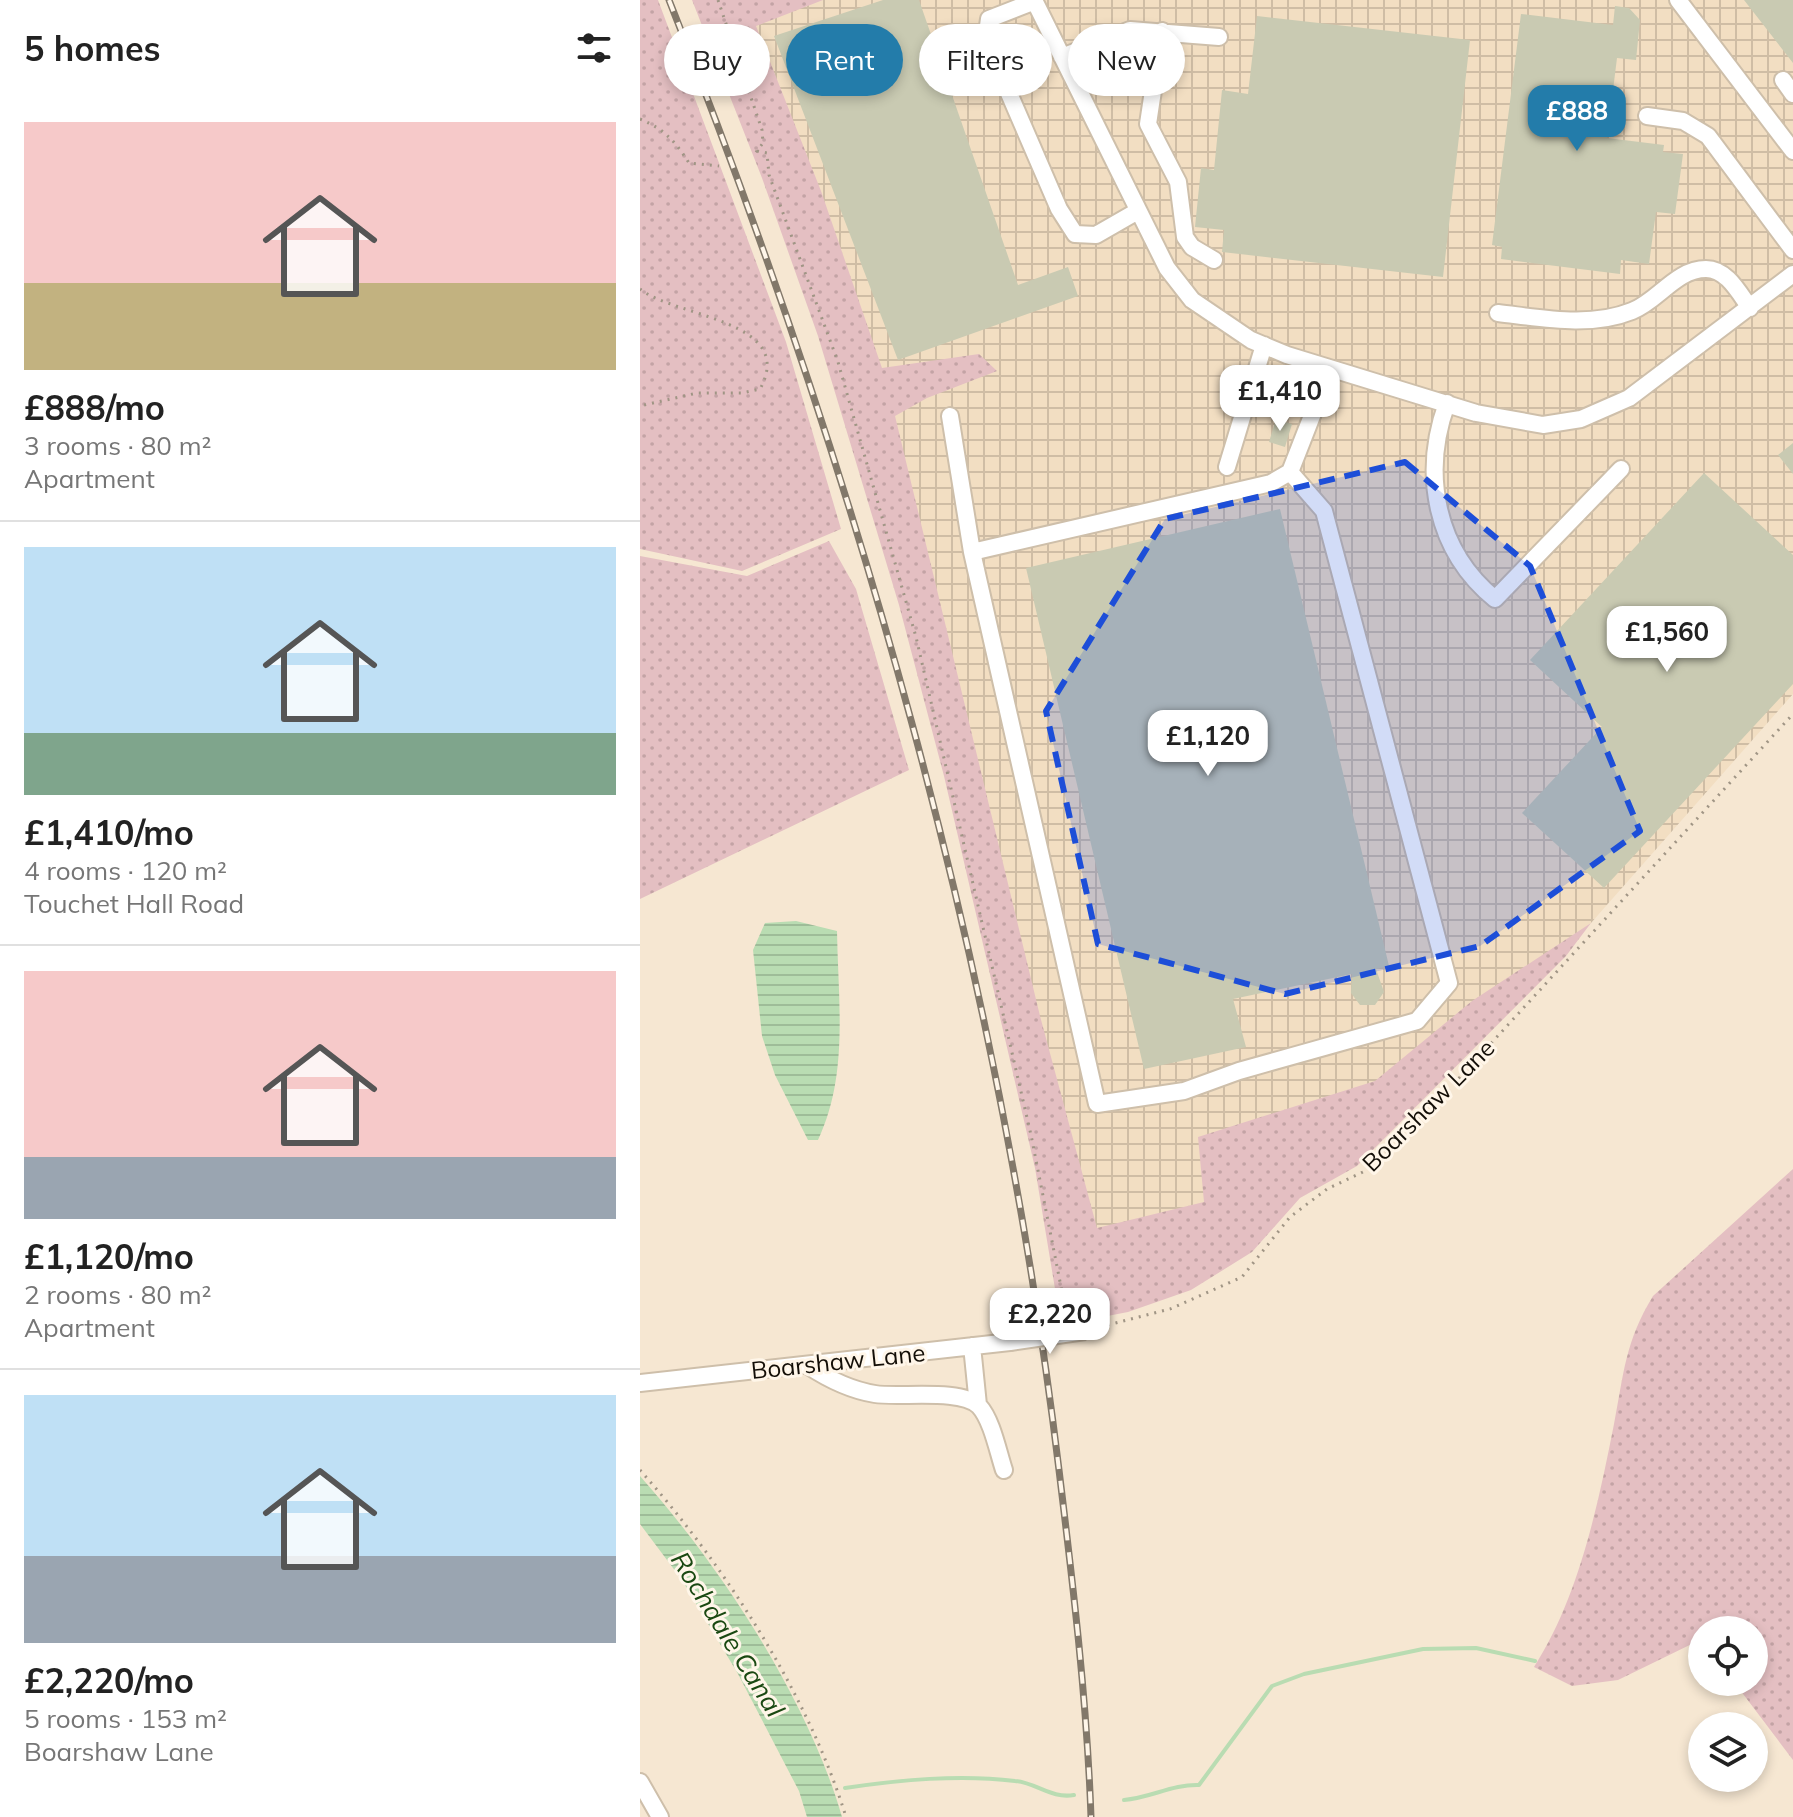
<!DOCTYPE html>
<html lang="en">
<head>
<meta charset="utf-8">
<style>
	:root { --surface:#fff; --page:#f6f6f6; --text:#222; --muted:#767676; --line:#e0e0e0; --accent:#237caa }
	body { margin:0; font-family:Mulish,sans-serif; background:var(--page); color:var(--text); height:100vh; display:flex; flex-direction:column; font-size:30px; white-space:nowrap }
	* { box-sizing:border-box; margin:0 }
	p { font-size:26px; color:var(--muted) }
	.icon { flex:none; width:44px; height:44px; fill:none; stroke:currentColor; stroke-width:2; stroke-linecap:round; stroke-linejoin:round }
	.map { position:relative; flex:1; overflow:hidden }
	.side { display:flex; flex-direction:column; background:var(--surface); width:640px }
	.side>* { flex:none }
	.banner { position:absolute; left:24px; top:24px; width:760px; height:72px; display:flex; gap:16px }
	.tools { position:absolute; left:1048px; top:1616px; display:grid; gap:16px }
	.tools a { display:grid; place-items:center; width:80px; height:80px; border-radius:50%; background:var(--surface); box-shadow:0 4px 12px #0003; font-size:40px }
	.price { position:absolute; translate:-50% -68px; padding:0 18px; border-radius:16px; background:#fff; color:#222; font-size:26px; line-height:52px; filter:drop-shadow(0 2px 4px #0008) }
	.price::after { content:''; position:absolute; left:50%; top:48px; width:24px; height:18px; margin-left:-12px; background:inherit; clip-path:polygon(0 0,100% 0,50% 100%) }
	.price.current { background:var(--accent); color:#fff }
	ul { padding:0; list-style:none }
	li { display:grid; align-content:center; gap:16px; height:424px; padding:0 24px }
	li+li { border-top:2px solid var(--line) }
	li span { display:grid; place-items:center; height:248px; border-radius:0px; color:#555 }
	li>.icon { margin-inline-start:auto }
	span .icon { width:144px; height:144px; fill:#fffc; stroke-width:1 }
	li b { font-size:34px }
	h2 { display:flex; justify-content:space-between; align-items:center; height:96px; padding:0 24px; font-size:34px }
	.chip { padding:0 28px; border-radius:36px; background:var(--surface); box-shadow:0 4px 12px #0003; font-size:28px; line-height:72px }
	.chip.current { background:var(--accent); color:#fff }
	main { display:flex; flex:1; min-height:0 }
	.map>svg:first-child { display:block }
	.industrial { fill:url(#industrial-grid) }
	.grass { fill:url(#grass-dots) }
	.water { fill:url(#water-rules) }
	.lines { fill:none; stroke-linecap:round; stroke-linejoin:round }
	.stream { stroke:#b9dcb2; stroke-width:4 }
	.building { fill:#c9cab2 }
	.minor-casing { stroke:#cebfaa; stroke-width:20 }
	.path { stroke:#a09585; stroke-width:3; stroke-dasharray:2 6; stroke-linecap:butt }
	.minor { stroke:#fff; stroke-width:16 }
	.rail-casing { stroke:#82786a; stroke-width:7 }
	.rail { stroke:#fff6e9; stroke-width:4; stroke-dasharray:12; stroke-linecap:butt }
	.minor-bridge-casing { stroke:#cebfaa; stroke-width:20; stroke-linecap:butt }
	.minor-bridge { stroke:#fff; stroke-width:16 }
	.marked { fill:#1d4ed8; fill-opacity:0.2; stroke:#1d4ed8; stroke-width:6; stroke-dasharray:16 10; stroke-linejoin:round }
	.labels { text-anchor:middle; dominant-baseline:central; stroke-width:6; stroke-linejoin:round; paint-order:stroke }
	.street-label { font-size:24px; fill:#130e07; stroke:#fff6e9 }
	.water-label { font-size:26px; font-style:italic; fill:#1a4912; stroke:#fff6e9 }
</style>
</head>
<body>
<main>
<section class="side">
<h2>5 homes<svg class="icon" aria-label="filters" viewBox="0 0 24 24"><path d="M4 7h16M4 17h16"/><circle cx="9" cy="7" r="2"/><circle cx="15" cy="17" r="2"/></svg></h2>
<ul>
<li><span style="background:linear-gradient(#f6c9c9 65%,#c2b280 0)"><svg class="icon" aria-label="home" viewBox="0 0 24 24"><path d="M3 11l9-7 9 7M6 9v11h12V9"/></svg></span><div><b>£888/mo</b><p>3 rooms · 80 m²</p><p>Apartment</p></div></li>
<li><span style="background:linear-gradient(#bfe0f5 75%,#7fa58c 0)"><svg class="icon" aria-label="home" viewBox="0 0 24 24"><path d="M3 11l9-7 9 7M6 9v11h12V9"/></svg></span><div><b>£1,410/mo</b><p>4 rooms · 120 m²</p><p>Touchet Hall Road</p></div></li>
<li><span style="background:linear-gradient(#f6c9c9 75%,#9aa5b1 0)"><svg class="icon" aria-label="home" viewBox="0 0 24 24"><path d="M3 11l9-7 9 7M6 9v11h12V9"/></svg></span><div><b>£1,120/mo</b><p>2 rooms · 80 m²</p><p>Apartment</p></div></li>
<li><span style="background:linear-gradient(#bfe0f5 65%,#9aa5b1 0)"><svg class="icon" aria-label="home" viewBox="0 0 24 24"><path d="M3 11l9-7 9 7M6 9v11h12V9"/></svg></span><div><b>£2,220/mo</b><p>5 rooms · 153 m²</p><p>Boarshaw Lane</p></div></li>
</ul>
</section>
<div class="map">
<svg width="1153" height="1817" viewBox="0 0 1153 1817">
	<defs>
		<pattern id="industrial-grid" width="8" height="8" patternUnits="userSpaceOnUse" patternTransform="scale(2)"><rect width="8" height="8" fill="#f2dec2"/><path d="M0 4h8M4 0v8" fill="none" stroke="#cfbda5"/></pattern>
		<pattern id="grass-dots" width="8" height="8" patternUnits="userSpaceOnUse" patternTransform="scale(2)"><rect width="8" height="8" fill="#e4bfc2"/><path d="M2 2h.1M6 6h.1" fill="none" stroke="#c3a3a5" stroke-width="1.8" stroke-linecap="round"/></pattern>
		<pattern id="water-rules" width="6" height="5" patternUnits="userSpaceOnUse" patternTransform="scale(2)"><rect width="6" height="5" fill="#b9dcb2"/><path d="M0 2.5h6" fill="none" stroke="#9ebc98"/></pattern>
	</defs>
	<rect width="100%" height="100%" fill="#f6e7d2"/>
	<path class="industrial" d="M84,0H1153V694L951,923L745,1090L570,1211L419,1240L221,379Z"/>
	<path class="grass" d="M0,0H18L146,342L201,529L102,571L0,549Z
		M52,0H183L116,26L181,191L242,368L339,354L357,371L287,398L255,416L400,1016L457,1228L564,1202L558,1137L735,1081L832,1001L951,923L926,956L717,1166L660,1198L612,1252L551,1290L488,1312L421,1325L395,1168L304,776L259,605L178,336L122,178Z
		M189,541L216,589L269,770L0,899V556L107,576Z
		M1153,1169V1760L1094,1682H1114V1630H1062V1639L978,1680L932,1686L894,1667C939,1597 958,1505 974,1424C984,1373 985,1342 1013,1296Z"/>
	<path class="water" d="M156,921L197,931C198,1001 209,1075 178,1140H168L135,1075L122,1036L113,950L125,923Z
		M0,1476C81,1567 168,1699 202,1817H167L159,1791L98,1674L42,1580L0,1524Z"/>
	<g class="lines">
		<path class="stream" d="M205,1788C260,1780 319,1774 375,1781C397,1783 411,1799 434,1795
			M484,1800C510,1798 533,1784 559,1785L632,1686L664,1674L783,1649L836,1648L895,1661"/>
	</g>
	<path class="building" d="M243,0H279L378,285L428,267L438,296L258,360L134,36Z
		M1104,0H1153V63Z
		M975,6L989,8L1000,20L996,60L977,58L967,138L1024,145L1023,152L1043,154L1035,214L1016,212L1009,264L981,260L980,274L861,259L862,247L852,245L881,14L973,25Z
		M617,16L830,40L803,277L582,252L584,230L555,227L561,168L574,170L582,90L608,94Z
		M636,419L652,424L645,447L629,442Z
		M1153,443V474L1138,455Z
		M1064,473L1153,555V684L964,888L882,813L962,727L890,660Z
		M640,509L749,966L736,969L744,992L735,1005H720L711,993L712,974L593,999L606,1047L504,1069L386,568Z"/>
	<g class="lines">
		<defs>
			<path id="minor" d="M394,0L527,268L552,300L611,340L647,355L836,413L903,425L941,419L989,398L1153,274
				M1038,0L1153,151
				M395,1L349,19L346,40L419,209L435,234L456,235L496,212
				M522,31L508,124L538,182L545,237L552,247L574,260
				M422,57L490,30L579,37
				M1143,80L1153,94
				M1007,116L1043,121L1068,136L1153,250
				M858,313C901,318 950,328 992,311C1018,301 1036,269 1066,269C1087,269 1099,293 1110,308
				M807,403C781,474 796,551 855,599L981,469
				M310,416L332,552L457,1104L544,1091L599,1071L777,1021L809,983L684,511L650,472
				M587,467L624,345
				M332,552L631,483L650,472L677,403L683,367
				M332,1346L338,1405
				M167,1365C188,1379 210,1390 235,1394C259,1398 321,1388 339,1406C352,1420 358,1452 364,1470
				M0,1383L370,1342
				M0,1782L20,1817"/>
		</defs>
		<use href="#minor" class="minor-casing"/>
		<path class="path" d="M78,0L122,130L123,143L114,155
			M0,119C24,129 35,141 49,163L79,166
			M117,151L127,153L129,175L198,362L276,637L391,1135L427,1317
			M0,289C34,317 158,320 120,389L102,393H57L0,406
			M460,1327L530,1309L602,1277L650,1217L687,1189L725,1171L811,1087L1153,714
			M0,1470C85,1566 168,1694 206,1817"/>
		<use href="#minor" class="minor"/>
		<defs>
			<path id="rail" d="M29,0C217,473 358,963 419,1470C433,1585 447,1701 451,1817"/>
		</defs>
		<use href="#rail" class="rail-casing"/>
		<use href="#rail" class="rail"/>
		<defs>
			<path id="minor-bridge" d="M370,1342L445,1331"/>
		</defs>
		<use href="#minor-bridge" class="minor-bridge-casing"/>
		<use href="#minor-bridge" class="minor-bridge"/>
	</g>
	<path class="marked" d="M765,462L890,566L1000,831L840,946L645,994L458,944L406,711L525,519Z"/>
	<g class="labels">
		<g class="street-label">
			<text transform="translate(788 1105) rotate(-45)">Boarshaw Lane</text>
			<text transform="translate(198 1361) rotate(-6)">Boarshaw Lane</text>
		</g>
		<g class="water-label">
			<text transform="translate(88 1634) rotate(58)">Rochdale Canal</text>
		</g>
	</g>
</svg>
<div class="tools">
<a><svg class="icon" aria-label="locate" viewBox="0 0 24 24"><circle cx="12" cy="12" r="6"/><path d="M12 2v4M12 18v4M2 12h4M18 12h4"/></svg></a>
<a><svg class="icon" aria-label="layers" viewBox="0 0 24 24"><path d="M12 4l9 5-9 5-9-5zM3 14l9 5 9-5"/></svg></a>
</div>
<b class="price current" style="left:937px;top:153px">£888</b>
<b class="price" style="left:640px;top:433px">£1,410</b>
<b class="price" style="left:1027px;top:674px">£1,560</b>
<b class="price" style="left:568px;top:778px">£1,120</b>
<b class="price" style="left:410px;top:1356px">£2,220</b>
<div class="banner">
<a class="chip">Buy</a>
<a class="chip current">Rent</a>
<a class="chip">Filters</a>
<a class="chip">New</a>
</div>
</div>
</main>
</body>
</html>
